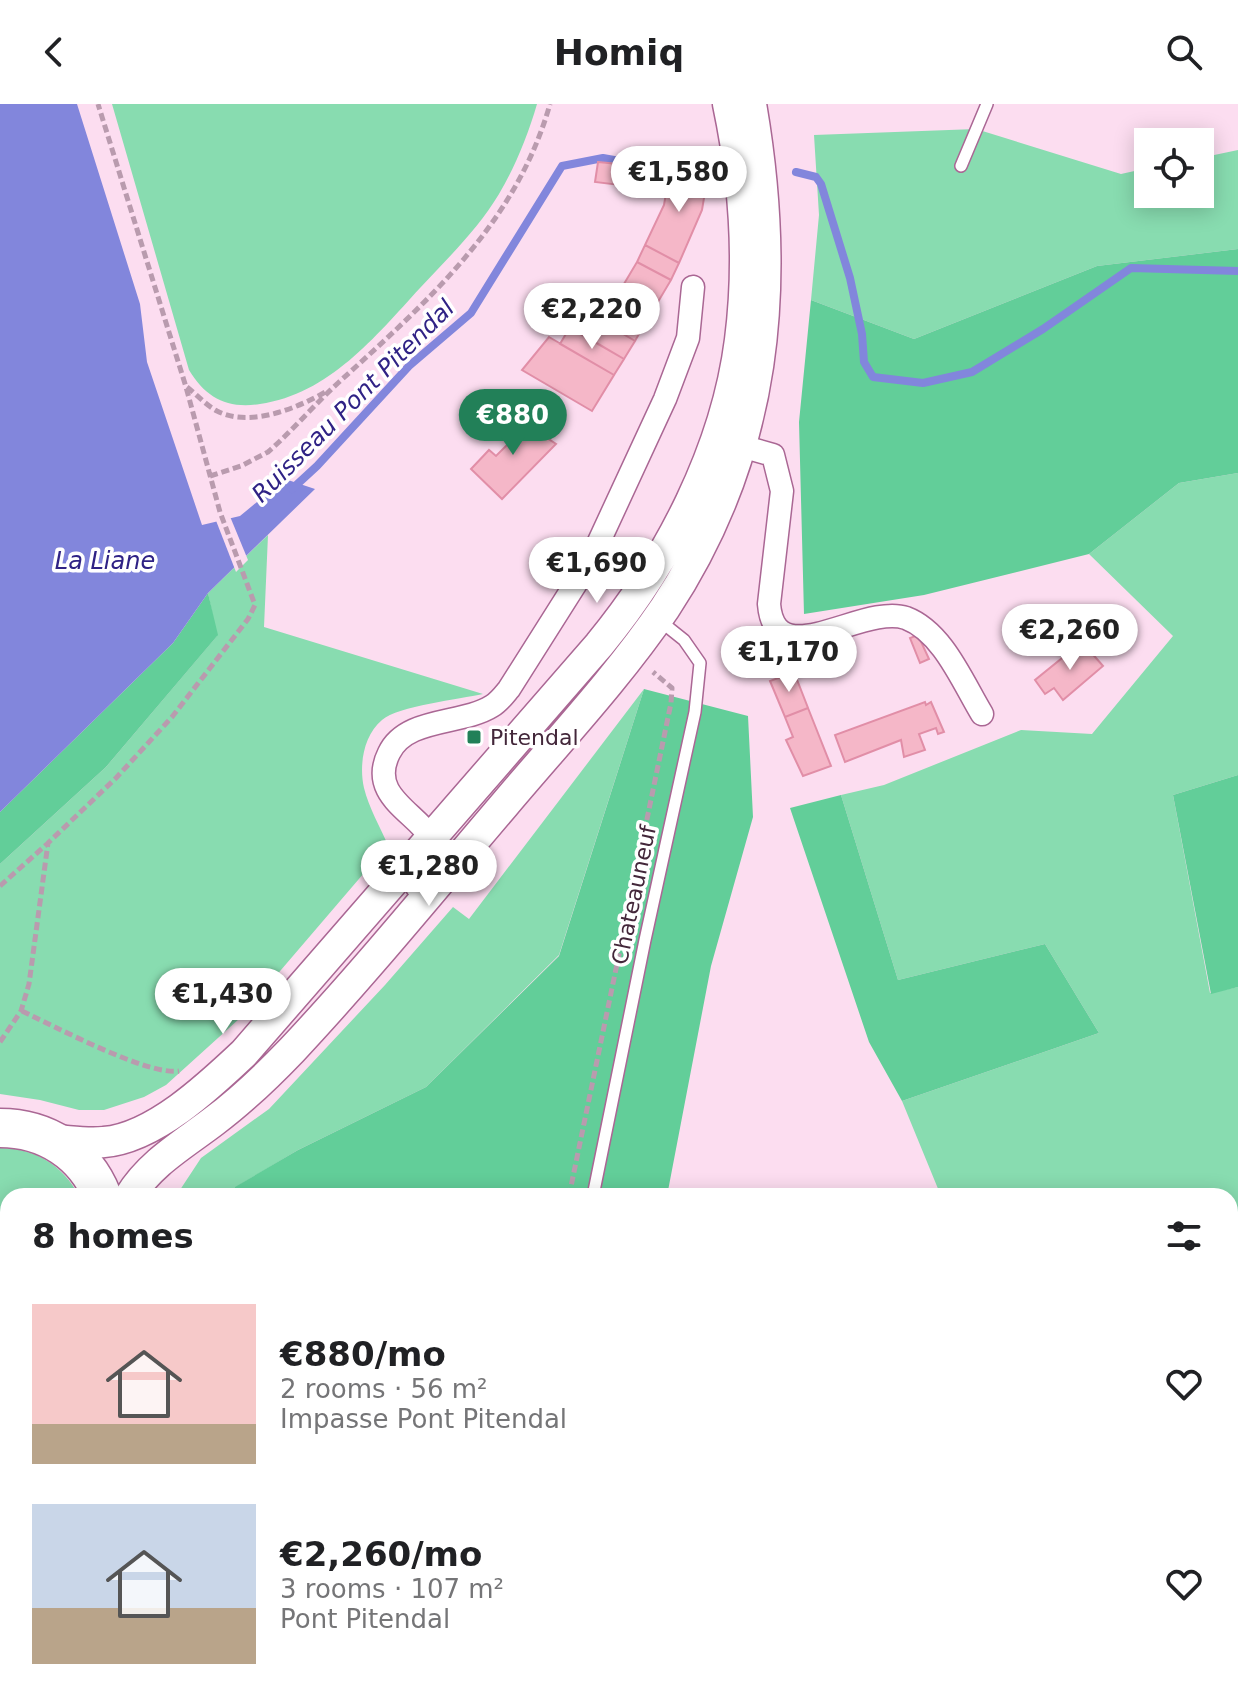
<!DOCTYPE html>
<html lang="en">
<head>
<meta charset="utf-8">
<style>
	:root { --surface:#fff; --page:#f6f6f6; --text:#202124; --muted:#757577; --accent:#228058 }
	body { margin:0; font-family:"DejaVu Sans",sans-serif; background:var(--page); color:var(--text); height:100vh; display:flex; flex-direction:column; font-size:30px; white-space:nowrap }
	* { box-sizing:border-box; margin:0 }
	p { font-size:26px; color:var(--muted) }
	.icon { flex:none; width:44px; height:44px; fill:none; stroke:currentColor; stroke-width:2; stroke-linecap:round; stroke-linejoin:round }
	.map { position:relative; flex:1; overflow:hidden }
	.details { position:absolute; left:0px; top:1084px; width:1238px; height:514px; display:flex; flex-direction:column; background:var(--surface); border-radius:24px 24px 0 0; box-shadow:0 4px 20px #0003 }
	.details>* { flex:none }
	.tools { position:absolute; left:1134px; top:24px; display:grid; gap:16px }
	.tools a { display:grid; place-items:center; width:80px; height:80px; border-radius:0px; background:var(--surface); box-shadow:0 4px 20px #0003; font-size:40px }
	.price { position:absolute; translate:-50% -68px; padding:0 18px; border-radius:28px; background:#fff; color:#222; font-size:26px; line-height:52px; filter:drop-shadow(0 2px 4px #0008) }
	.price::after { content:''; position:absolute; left:50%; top:48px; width:24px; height:18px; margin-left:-12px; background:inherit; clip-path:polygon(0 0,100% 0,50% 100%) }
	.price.active { background:var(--accent); color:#fff }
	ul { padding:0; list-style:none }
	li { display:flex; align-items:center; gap:24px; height:200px; padding:0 32px }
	li span { display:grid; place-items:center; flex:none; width:224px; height:160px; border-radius:0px; color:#555 }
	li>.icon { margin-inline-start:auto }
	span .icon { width:96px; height:96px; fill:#fffc; stroke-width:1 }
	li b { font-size:34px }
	h2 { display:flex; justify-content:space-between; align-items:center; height:96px; padding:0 32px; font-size:34px }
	header { display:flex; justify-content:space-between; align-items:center; height:104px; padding:0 32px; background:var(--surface); font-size:36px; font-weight:800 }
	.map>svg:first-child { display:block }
	.green { fill:#88dcb0 }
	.forest { fill:#62ce99 }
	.water { fill:#8286dc }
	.pier { fill:#fcddf0 }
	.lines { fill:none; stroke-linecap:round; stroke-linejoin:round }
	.stream { stroke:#8286dc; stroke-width:8 }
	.building { fill:#f5b7c8; stroke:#e18ea7; stroke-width:2 }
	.lane-casing { stroke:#aa6794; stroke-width:14 }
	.street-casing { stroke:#aa6794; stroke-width:25 }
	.secondary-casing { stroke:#aa6794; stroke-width:33 }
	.highway-casing { stroke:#aa6794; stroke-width:41 }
	.path { stroke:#b99bae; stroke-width:5; stroke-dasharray:8 4; stroke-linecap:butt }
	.lane { stroke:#fff; stroke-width:11 }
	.street { stroke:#fff; stroke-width:22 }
	.secondary { stroke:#fff; stroke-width:30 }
	.highway { stroke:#fff; stroke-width:38 }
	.poi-dot { fill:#228058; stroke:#fff; stroke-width:3 }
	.labels { text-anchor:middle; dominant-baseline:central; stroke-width:7; stroke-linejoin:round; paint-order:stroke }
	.poi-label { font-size:22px; fill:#43273a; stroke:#fff; text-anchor:start }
	.street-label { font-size:22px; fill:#43273a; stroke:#fff }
	.water-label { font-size:24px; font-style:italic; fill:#2f2285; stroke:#fff }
</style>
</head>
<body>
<header><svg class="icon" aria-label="back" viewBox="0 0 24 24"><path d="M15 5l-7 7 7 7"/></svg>Homiq<svg class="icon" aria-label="search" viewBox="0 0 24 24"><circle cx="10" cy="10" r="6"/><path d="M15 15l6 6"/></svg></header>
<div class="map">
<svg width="1238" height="1597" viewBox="0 0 1238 1597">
	<rect width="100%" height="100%" fill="#fcddf0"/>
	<path class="green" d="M112,0H537C528,31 515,63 499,90C478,125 448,154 420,184C375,233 329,290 260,300C227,305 206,294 189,266Z
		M976,25L1121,70L1148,64V90H1200V54L1238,46V145L1097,162L914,235L811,196L819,111L814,31Z
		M1238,369V671L1173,691L1210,889L1238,883V1201L1230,1202V1092H941L902,997L1099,929L1045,840L898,876L841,691L884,681L1021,626L1092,630L1173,532L1089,450L1179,379Z
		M268,431L264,523L483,590C460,595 398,602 382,616C363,632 359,662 364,684C369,704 380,723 388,741L239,915L166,981L144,993L104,1006H79L40,996L0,990V760L106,663L217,532L208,489Z
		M644,585L559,851L426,983L298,1046L236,1083L235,1092H176L201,1054L269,1005L385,881L453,803L469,815Z
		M0,1044C35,1044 63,1061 79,1092H8V1208H0Z
		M1238,1522V1597H1122L1134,1590H1230V1528Z
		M74,1590H260L258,1597H75Z"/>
	<path class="forest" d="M1238,145V369L1179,379L1089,450L924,491L804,510L799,318L811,196L914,235L1097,162Z
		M208,489L218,531L106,663L0,760V708L173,539Z
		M644,585L748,612L753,713L711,862L667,1092H235V1083L298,1046L426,983L559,852Z
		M1238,671V883L1211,890L1173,691Z
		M841,691L898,876L1045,840L1099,929L902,997L869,938L790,704Z
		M261,1590H680L679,1597H258Z"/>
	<path class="water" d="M0,0H77L140,200L147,258L202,421L240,412L285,375L315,385L208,489L173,539L0,708Z"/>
	<path class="pier" d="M229,410L248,456L236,468L215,414Z"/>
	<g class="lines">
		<path class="stream" d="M796,68L816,73L821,80L850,174L862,230L864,258L873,273L923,279L972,268L1043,225L1131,164L1238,167
			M292,385L317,362L409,262L471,209L562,62L603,54L642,61L711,66"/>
	</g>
	<path class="building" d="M598,58L639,62L636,83L595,78Z
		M670,66L708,70L702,106L679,159L645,141L664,101Z
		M645,141L679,159L671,176L637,158Z
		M637,158L671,176L646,218L612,200Z
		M612,200L646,218L635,237L601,217Z
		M580,204L594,212L582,231L568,222Z
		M594,212L635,237L624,255L582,231Z
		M570,223L624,255L614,271L560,240Z
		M549,233L614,271L592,307L522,266Z
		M526,290L563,314L550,335L531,323L536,313L518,301Z
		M518,301L536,313L531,323L512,311Z
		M512,311L556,340L502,395L471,365L489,346L496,352L508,340L496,328Z
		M918,531L929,555L920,559L910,534Z
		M1082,538L1103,562L1063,596L1054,584L1045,590L1035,576Z
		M759,542L765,543L760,569L754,568Z
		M794,568L808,604L785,613L770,577Z
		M925,598L926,601L931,598L944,628L938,630L936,624L919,630L925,646L904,653L901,636L845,658L835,631Z
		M808,604L831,662L803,672L786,636L793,633L785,613Z"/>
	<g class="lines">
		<defs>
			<path id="lane" d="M961,62L987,0
				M593,1092L645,836L695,608L700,559L684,536L659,516
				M1230,1551L1238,1545
				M594,1590L595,1597
				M356,1597L359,1590
				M1163,1597L1174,1590"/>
			<path id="street" d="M741,342L773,351L782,387L769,500C775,572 863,499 906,514C943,528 963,579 982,610
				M417,783C423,776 432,768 435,759C447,715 362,703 389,649C406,613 462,621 492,602C499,598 504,591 509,585L590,457L665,295L688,234L693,183"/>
			<path id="secondary" d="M54,1036C71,1037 88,1040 104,1038C154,1034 209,982 244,949L599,541C669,456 726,346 740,236C750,158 744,76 728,0
				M130,1092C150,1059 184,1040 214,1017C242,996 268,971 292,946C366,867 435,782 505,700C559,636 618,573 665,504C768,348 782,180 751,0"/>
			<path id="highway" d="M0,1024C46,1024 85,1049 102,1092
				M0,1231H8
				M41,1590V1597"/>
		</defs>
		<use href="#lane" class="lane-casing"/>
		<use href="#street" class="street-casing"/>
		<use href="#secondary" class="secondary-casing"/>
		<use href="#highway" class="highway-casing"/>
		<path class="path" d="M187,283C197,291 206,301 217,307C250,324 298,304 327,287
			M210,372L241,362L268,348C293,326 314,301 338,279C427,198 516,120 550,0
			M0,782L47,740
			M22,907C54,922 148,972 179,967
			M0,938L21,907L29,880L48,739L116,674L172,613L248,515L255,501L220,408L186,283L98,0
			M569,1092L671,599L672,584L653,568
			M568,1590L569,1597"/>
		<use href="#lane" class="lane"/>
		<use href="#street" class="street"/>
		<use href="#secondary" class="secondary"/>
		<use href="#highway" class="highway"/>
	</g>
	<rect class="poi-dot" x="466" y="625" width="16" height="16" rx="4"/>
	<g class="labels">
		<g class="poi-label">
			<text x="490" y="633">Pitendal</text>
		</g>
		<g class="street-label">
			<text transform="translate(634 791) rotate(-78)">Chateauneuf</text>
		</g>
		<g class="water-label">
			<text transform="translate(353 297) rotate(-45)">Ruisseau Pont Pitendal</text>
			<text x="105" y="457">La Liane</text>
		</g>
	</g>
</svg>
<div class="tools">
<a><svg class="icon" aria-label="locate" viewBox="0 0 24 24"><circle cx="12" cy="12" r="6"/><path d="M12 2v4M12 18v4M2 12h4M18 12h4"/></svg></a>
</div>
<b class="price" style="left:679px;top:110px">€1,580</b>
<b class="price" style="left:592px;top:247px">€2,220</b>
<b class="price active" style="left:513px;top:353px">€880</b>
<b class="price" style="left:597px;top:501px">€1,690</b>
<b class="price" style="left:1070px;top:568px">€2,260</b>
<b class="price" style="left:789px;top:590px">€1,170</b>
<b class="price" style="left:429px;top:804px">€1,280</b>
<b class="price" style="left:223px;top:932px">€1,430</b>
<section class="details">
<h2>8 homes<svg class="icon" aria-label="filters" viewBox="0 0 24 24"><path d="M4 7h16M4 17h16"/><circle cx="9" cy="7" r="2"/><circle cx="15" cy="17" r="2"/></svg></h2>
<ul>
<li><span style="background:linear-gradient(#f6c9c9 75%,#b9a48a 0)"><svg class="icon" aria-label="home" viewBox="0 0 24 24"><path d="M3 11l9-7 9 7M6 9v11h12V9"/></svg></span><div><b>€880/mo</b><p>2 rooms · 56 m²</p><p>Impasse Pont Pitendal</p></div><svg class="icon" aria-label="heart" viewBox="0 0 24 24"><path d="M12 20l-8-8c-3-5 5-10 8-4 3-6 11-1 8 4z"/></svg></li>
<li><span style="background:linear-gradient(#c9d6e8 65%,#b9a48a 0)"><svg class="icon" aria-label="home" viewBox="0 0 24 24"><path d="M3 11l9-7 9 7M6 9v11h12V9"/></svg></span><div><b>€2,260/mo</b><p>3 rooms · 107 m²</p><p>Pont Pitendal</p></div><svg class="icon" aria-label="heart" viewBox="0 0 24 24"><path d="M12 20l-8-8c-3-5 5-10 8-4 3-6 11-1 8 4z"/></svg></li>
</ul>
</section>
</div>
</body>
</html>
